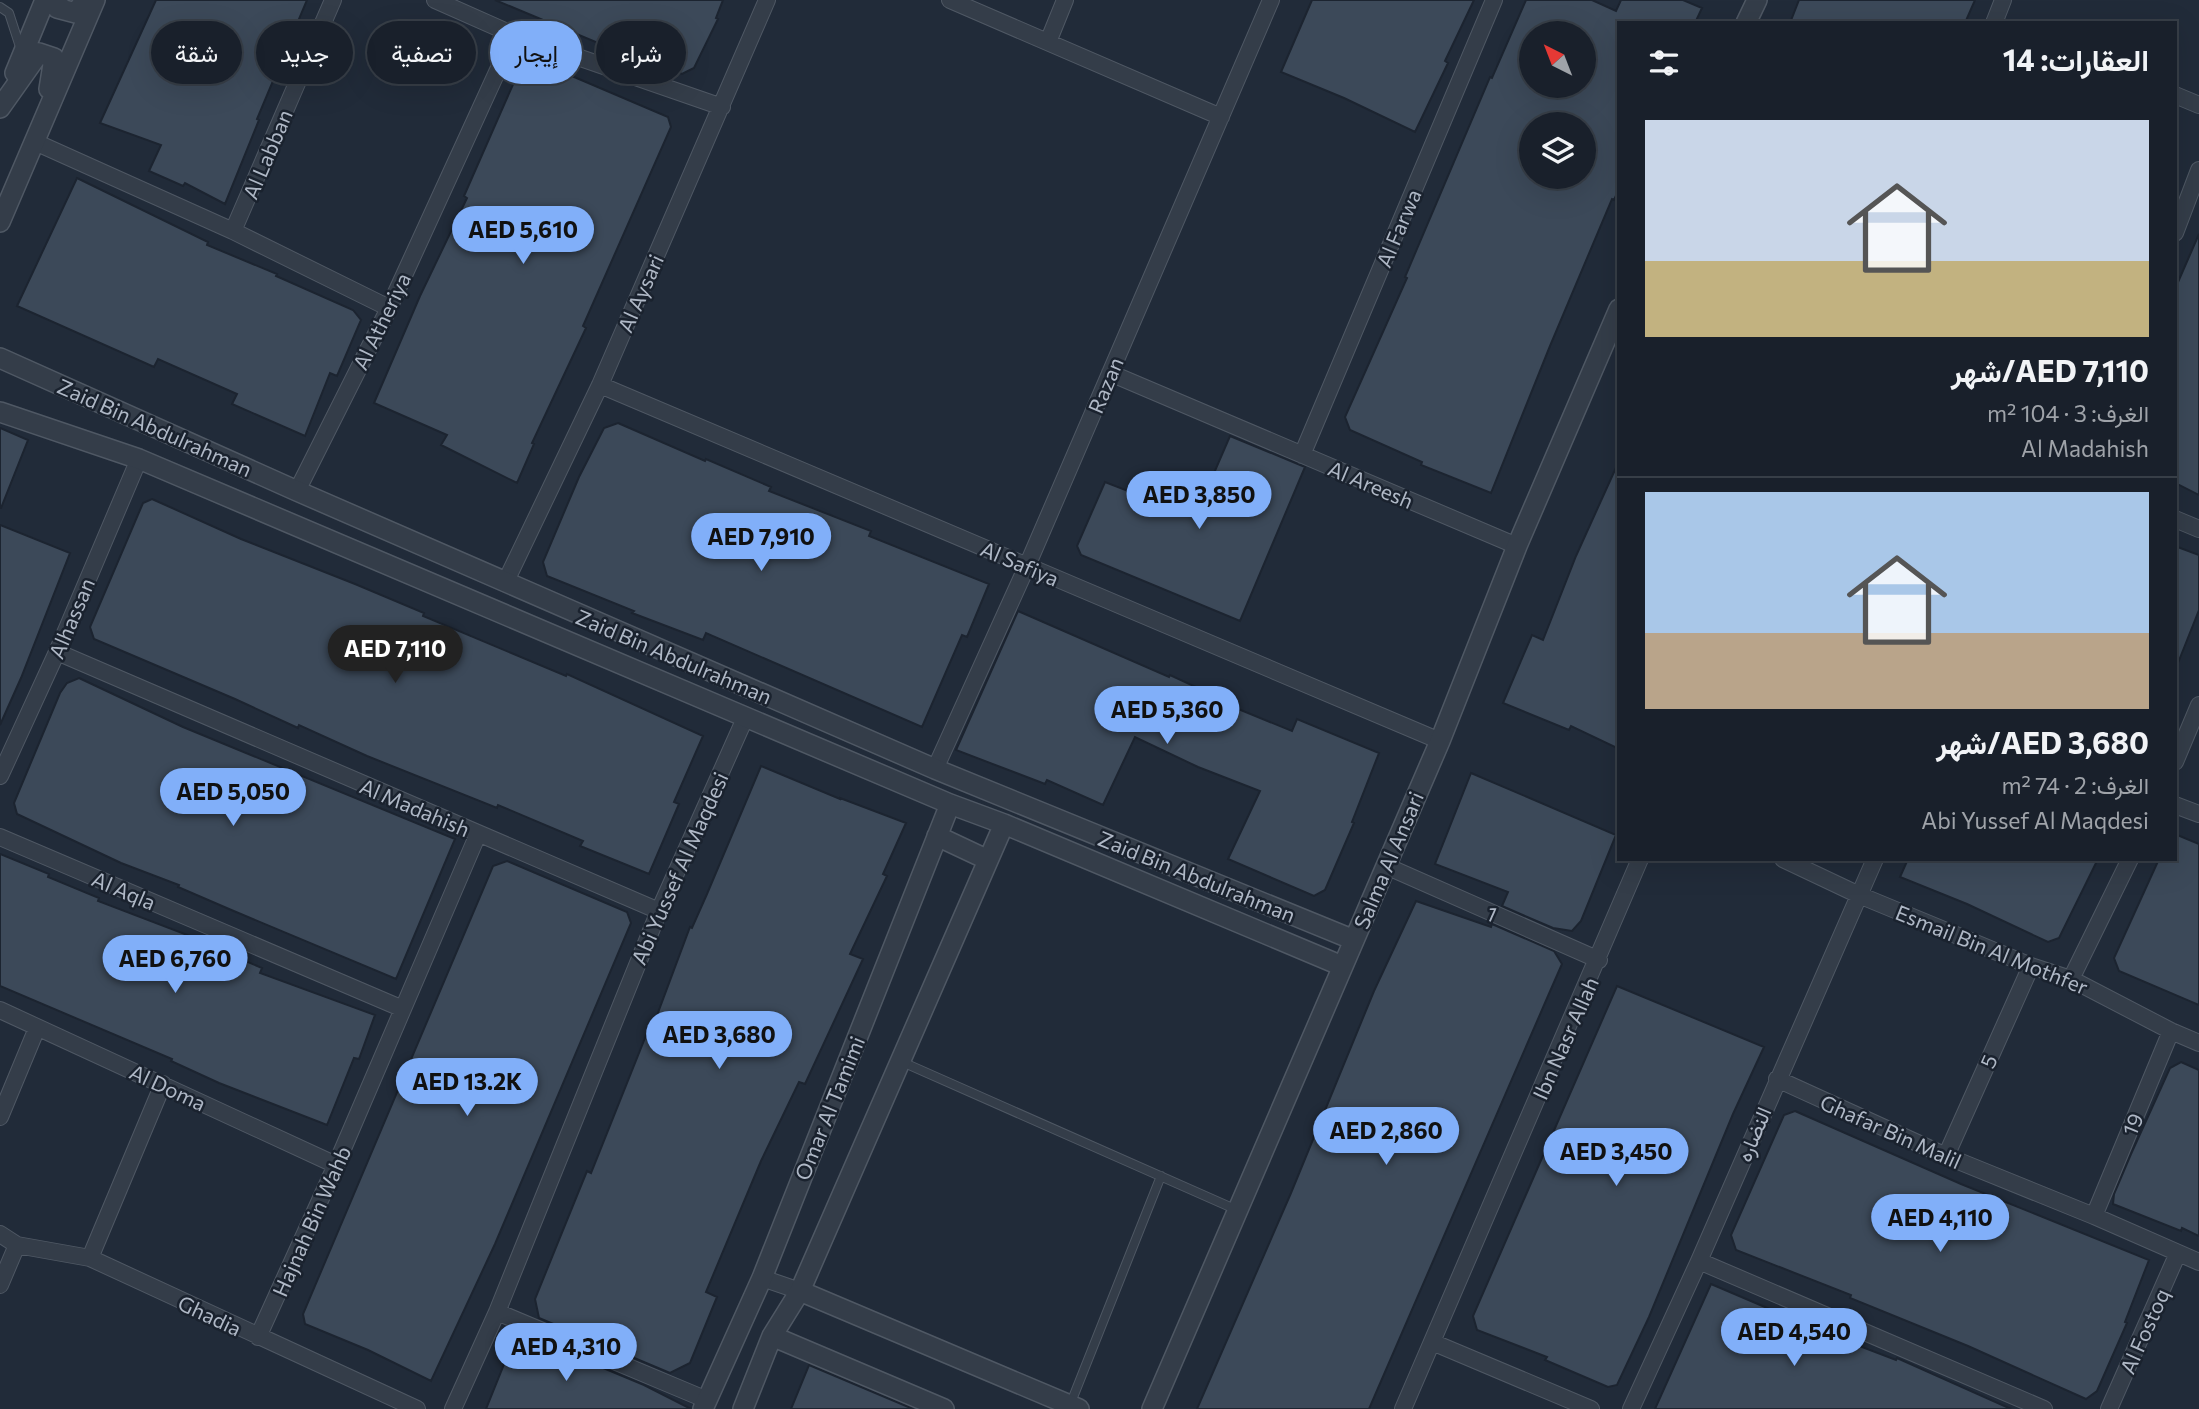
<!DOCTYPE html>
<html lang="ar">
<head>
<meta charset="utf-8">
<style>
	:root { --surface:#19202b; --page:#262d37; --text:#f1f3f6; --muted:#9fa3a9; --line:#373e47; --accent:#81aff9 }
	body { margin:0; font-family:Commissioner,Vazirmatn,sans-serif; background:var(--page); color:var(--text); direction:rtl; height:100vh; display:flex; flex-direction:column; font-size:26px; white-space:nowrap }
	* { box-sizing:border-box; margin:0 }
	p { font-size:23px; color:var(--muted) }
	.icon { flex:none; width:38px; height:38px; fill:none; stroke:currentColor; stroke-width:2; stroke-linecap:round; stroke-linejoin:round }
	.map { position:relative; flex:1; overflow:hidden; direction:ltr }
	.details { position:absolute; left:1617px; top:21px; width:560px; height:840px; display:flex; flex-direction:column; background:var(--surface); border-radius:0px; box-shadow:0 7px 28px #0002,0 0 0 2px var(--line); direction:rtl }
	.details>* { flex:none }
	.hud { position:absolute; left:21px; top:21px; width:665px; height:63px; direction:rtl; display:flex; gap:14px }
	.needle { width:46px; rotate:318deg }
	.buttons { position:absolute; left:1519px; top:21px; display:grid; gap:14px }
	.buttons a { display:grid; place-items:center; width:77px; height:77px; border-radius:50%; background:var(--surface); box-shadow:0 7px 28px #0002,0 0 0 2px var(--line); font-size:35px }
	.price { position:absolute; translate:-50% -60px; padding:0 16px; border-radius:24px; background:var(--accent); color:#111; font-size:23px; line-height:46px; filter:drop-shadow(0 2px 4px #0008) }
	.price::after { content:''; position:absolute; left:50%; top:42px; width:21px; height:16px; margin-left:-10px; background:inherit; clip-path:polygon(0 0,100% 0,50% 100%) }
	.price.on { background:#222; color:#fff }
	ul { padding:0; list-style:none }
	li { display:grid; align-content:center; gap:14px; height:371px; padding:0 28px }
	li+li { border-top:2px solid var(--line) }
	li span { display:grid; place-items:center; height:217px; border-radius:0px; color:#555 }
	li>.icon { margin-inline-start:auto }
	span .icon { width:126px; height:126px; fill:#fffc; stroke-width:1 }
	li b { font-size:30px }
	h2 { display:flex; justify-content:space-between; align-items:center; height:84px; padding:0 28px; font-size:30px }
	.chip { padding:0 24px; border-radius:32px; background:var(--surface); box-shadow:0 7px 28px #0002,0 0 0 2px var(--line); font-size:24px; line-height:63px }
	.chip.on { background:var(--accent); color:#111 }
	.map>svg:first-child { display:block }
	.building { fill:#3c4959; stroke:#1c2430; stroke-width:2; fill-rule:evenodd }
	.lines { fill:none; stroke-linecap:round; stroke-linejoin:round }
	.service-casing { stroke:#4f5864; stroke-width:10 }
	.minor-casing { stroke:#4f5864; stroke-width:18 }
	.tertiary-casing { stroke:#4f5864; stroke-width:22 }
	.service { stroke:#343d49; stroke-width:8 }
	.minor { stroke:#343d49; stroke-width:16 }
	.tertiary { stroke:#343d49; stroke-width:19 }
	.labels { text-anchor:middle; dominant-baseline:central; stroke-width:5; stroke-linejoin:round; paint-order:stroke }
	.street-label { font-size:21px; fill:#afb8c6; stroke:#1a222e }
</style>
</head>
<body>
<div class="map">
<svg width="2199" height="1409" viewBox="0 0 2199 1409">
	<rect width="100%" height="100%" fill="#212b39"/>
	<path class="building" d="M156,0H307L257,119L259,120L225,204L185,183L183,186L149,171L161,145L100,123Z
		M495,0H723L716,18L718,19L694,68L682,74L600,38L598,43Z
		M1312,0H1474L1445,61L1448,63L1415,132L1344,98L1281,72Z
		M1526,0H1592L1616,11L1621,0H1683L1702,8L1695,23H1619V189L1614,200L1612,199L1550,346L1491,493L1421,465L1422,462L1350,430L1345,417L1407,278L1405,277L1490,77L1492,78ZM1531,33H1584V86H1531ZM1531,124H1584V177H1531Z
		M1799,0H1975L1965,23H1790Z
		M532,59L668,117L671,127L583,326L586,328L532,443L534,444L517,483L441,445L447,435L374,403L420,296L467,198L464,196L522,64Z
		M77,178L208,242L207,245L277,274L276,276L353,310L361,320L337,376L330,373L305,436L232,404L237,394L158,359L154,367L17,306Z
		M2199,234V495L2175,483V289Z
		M618,423L705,461L706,459L771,487L769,491L871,531L869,536L989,584L967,637L962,635L922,727L706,633L703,640L632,613L634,611L547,576L543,562L579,477L604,428Z
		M0,428L28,440L1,508H0Z
		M1230,436L1305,467L1240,621L1081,555L1077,546L1105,482L1195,517Z
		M1619,461V749L1571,726L1569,730L1503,703L1532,635L1543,640L1576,556Z
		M152,499L241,539L355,584L424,613L423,616L566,676L567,674L703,736L674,802L679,804L649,874L580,846L583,841L498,805L497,808L367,756L299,725L298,728L235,699L94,639L90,627L143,503Z
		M0,525L70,553L21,678L0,725Z
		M2175,546L2199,555V610L2176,668Z
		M1018,611L1169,677L1170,675L1222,699L1221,702L1292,731L1297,719L1379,753L1352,822L1354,823L1325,890L1314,896L1228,859L1260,791L1198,767L1135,737L1103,805L1047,780L1045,784L956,750Z
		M79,678L183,727L455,839L396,979L229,909L178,887L179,885L121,863L17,814L14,803L60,693L67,683Z
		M761,766L840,799V798L906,823L883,874L887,876L850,954L863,959L805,1084L799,1082L761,1161L706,1292L717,1297L690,1363L670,1373L539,1318L535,1299L587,1171L591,1173L647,1033L650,1034L690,927L692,928L707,894Z
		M1471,773L1616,835L1581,921L1572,931L1553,928L1502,906L1508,892L1435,864Z
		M2175,834L2199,844V1005L2119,971L2114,958L2159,859H2175Z
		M0,854L49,874L48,877L99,898L98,901L211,944L210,946L262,968L260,973L375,1015L359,1059L354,1058L327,1125L219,1083L171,1061L172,1059L0,986Z
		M1908,859H2098L2059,938L2048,942L1967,904L1900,877Z
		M507,861L627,912L631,923L495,1244L431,1381L368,1350L305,1324L303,1314L493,866Z
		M1416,901L1491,927L1492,924L1554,951L1562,964L1548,996L1369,1409H1197L1291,1193L1374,991Z
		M1617,986L1764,1047L1733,1114L1649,1317L1617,1385L1608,1387L1545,1360L1547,1357L1477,1330L1473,1316Z
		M2181,1062L2199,1070V1236L2182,1228L2181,1231L2113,1204L2114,1194L2131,1154L2170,1068Z
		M1795,1111L1961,1184L2149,1260L2125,1322L2127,1323L2097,1391L2086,1399L1968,1346L1850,1298L1851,1295L1736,1250L1731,1235L1784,1115Z
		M1711,1284L1779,1313L1778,1315L1896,1360L1897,1358L2011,1409H1655Z
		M517,1332L644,1385L691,1409H486Z
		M809,1365L913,1409H791Z"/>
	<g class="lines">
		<defs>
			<path id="service" d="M0,7L9,13L21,50
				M900,1061L1237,1210
				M1070,1405L1161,1176"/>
			<path id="minor" d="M435,0L514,35L722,107
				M950,0L1221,117
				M1994,23L2003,0
				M1048,42L1065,0
				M2175,95L2199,105
				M35,142L233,231L389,308
				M233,231L333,0
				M2175,233L2199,170
				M1110,373L1517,546
				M600,385L1440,741
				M1302,455L1494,0
				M297,491L389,308L514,35
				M2175,519L2199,529
				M505,583L600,385L767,0
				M57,652L659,911
				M2175,762L2199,705
				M935,769L1027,566L1271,0
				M0,776L57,652L139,459
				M2175,805L2199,814
				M0,837L403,1009
				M1783,859L1859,895L2031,966L2071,979L2171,1031L2199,1043
				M1386,866L1599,960
				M2071,979L2130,859
				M0,1010L336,1165
				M1777,1079L1946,1156L2094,1216L2199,1262
				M0,1117L37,1028
				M1946,1156L2031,966
				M2094,1216L2171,1031
				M0,1234L17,1245L90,1258L417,1409
				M90,1258L163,1084
				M1699,1261L2044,1409
				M762,1278L800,1291
				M0,1285L17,1245
				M497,1312L707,1400
				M258,1337L336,1165L478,834
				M1432,1342L1591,1409
				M453,1409L497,1312L659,911L746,716
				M1403,1409L1640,859
				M1631,1409L1699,1261L1875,859
				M2109,1409L2178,1253"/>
			<path id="tertiary" d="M58,0L57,8L76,13L85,0
				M1746,23L1757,0
				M15,73L45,0
				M0,108L39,53L54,58L49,89
				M0,222L95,0
				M0,358L297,491L935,769L1354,940
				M0,412L139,459L950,804L1004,824L1342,966
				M937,836L988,860
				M800,1291L1079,1409
				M772,1336L944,1409
				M703,1409L762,1278L950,804
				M743,1409L772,1336L800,1291L1004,824
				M1152,1409L1440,741L1517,546L1619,309"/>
		</defs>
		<use href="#service" class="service-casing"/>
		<use href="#minor" class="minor-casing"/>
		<use href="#tertiary" class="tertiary-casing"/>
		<use href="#service" class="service"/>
		<use href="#minor" class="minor"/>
		<use href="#tertiary" class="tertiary"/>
	</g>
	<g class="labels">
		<g class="street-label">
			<text transform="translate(267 154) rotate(-67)">Al Labban</text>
			<text transform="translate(1398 228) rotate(-67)">Al Farwa</text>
			<text transform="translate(640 293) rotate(-66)">Al Aysari</text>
			<text transform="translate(381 321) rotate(-64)">Al Atheriya</text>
			<text transform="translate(1105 385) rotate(-67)">Razan</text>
			<text transform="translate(155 427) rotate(24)">Zaid Bin Abdulrahman</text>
			<text transform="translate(1371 484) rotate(23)">Al Areesh</text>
			<text transform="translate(1020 563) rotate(23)">Al Safiya</text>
			<text transform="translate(71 618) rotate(-67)">Alhassan</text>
			<text transform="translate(674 656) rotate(23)">Zaid Bin Abdulrahman</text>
			<text transform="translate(415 807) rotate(23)">Al Madahish</text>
			<text transform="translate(1388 860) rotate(-67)">Salma Al Ansari</text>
			<text transform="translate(679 868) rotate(-66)">Abi Yussef Al Maqdesi</text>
			<text transform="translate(1197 876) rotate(22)">Zaid Bin Abdulrahman</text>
			<text transform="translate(124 890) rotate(23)">Al Aqla</text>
			<text transform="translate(1492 913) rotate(24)">1</text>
			<text transform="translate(1992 949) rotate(22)">Esmail Bin Al Mothfer</text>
			<text transform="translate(1565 1038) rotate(-66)">Ibn Nasr Allah</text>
			<text transform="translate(1988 1061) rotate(-66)">5</text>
			<text transform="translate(168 1087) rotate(25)">Al Doma</text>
			<text transform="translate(829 1108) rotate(-68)">Omar Al Tamimi</text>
			<text transform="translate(2132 1124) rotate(-68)">19</text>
			<text transform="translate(1891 1131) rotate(24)">Ghafar Bin Malil</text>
			<text transform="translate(1753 1134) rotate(-67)">النضاره</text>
			<text transform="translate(311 1221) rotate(-66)">Hajnah Bin Wahb</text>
			<text transform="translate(210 1315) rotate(25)">Ghadia</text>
			<text transform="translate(2144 1331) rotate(-66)">Al Fostoq</text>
		</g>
	</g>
</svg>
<div class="buttons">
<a><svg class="needle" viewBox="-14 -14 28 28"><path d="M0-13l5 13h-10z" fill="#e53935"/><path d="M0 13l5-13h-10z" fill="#9fa3a9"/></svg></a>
<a><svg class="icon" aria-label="layers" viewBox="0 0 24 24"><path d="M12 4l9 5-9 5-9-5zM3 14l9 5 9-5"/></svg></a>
</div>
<b class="price" style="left:523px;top:266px">AED 5,610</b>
<b class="price" style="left:1199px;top:531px">AED 3,850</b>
<b class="price" style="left:761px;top:573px">AED 7,910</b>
<b class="price on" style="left:395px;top:685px">AED 7,110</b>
<b class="price" style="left:1167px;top:746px">AED 5,360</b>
<b class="price" style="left:233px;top:828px">AED 5,050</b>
<b class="price" style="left:175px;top:995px">AED 6,760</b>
<b class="price" style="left:719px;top:1071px">AED 3,680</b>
<b class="price" style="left:467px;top:1118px">AED 13.2K</b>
<b class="price" style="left:1386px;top:1167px">AED 2,860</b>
<b class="price" style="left:1616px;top:1188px">AED 3,450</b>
<b class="price" style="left:1940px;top:1254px">AED 4,110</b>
<b class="price" style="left:1794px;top:1368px">AED 4,540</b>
<b class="price" style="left:566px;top:1383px">AED 4,310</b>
<div class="hud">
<a class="chip">شراء</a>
<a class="chip on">إيجار</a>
<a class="chip">تصفية</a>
<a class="chip">جديد</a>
<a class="chip">شقة</a>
</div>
<section class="details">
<h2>العقارات: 14<svg class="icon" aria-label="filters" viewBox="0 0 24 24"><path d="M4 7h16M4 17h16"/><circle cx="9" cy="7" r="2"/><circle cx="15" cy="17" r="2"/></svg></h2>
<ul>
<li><span style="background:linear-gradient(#c9d6e8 65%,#c2b280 0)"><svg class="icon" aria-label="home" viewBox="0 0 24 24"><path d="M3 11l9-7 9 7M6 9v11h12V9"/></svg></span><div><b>AED 7,110/شهر</b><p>الغرف: 3 · 104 m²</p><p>Al Madahish</p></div></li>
<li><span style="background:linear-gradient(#a9c7e8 65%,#b9a48a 0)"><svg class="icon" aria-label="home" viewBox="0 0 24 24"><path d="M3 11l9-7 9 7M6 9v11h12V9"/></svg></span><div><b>AED 3,680/شهر</b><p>الغرف: 2 · 74 m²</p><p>Abi Yussef Al Maqdesi</p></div></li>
</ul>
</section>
</div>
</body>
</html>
